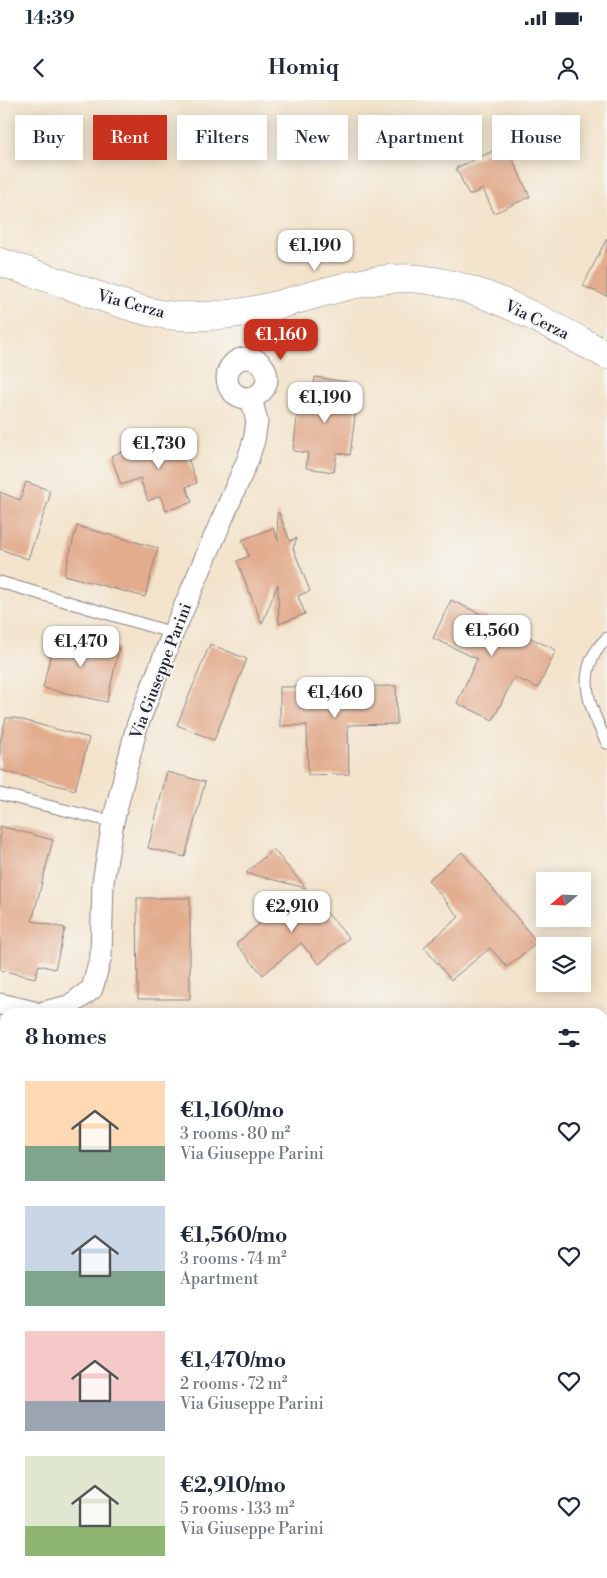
<!DOCTYPE html>
<html lang="en">
<head>
<meta charset="utf-8">
<style>
	:root { --surface:#fff; --page:#f2f2f3; --text:#1f2937; --muted:#747a83; --accent:#c8321e }
	body { margin:0; font-family:"Libre Bodoni",serif; background:var(--page); color:var(--text); height:100vh; display:flex; flex-direction:column; font-size:19px; white-space:nowrap }
	* { box-sizing:border-box; margin:0 }
	p { font-size:16px; color:var(--muted) }
	.icon { flex:none; width:28px; height:28px; fill:none; stroke:currentColor; stroke-width:2; stroke-linecap:round; stroke-linejoin:round }
	.map { position:relative; flex:1; overflow:hidden }
	.side { position:absolute; left:0px; top:908px; width:608px; height:571px; display:flex; flex-direction:column; background:var(--surface); border-radius:15px 15px 0 0; box-shadow:0 2px 12px #0003 }
	.side>* { flex:none }
	.guide { position:absolute; left:15px; top:15px; width:578px; height:45px; display:flex; gap:10px }
	.needle { width:32px; rotate:251deg }
	.controls { position:absolute; left:536px; top:772px; display:grid; gap:10px }
	.controls a { display:grid; place-items:center; width:55px; height:55px; border-radius:0px; background:var(--surface); box-shadow:0 2px 12px #0003; font-size:25px }
	.price { position:absolute; translate:-50% -42px; padding:0 11px; border-radius:10px; background:#fff; color:#222; font-size:16px; line-height:32px; filter:drop-shadow(0 1px 2px #0008) }
	.price::after { content:''; position:absolute; left:50%; top:30px; width:15px; height:11px; margin-left:-8px; background:inherit; clip-path:polygon(0 0,100% 0,50% 100%) }
	.price.current { background:var(--accent); color:#fff }
	ul { padding:0; list-style:none }
	li { display:flex; align-items:center; gap:15px; height:125px; padding:0 25px }
	li span { display:grid; place-items:center; flex:none; width:140px; height:100px; border-radius:0px; color:#555 }
	li>.icon { margin-inline-start:auto }
	span .icon { width:60px; height:60px; fill:#fffc; stroke-width:1 }
	li b { font-size:21px }
	h2 { display:flex; justify-content:space-between; align-items:center; height:60px; padding:0 25px; font-size:21px }
	.tag { padding:0 18px; border-radius:0px; background:var(--surface); box-shadow:0 2px 12px #0003; font-size:18px; line-height:45px }
	.tag.current { background:var(--accent); color:#fff }
	.status { display:flex; justify-content:space-between; align-items:center; height:35px; padding:0 25px; background:var(--surface); direction:ltr }
	.status svg { height:14px; fill:currentColor }
	header { display:flex; justify-content:space-between; align-items:center; height:65px; padding:0 25px; background:var(--surface); font-size:22px; font-weight:600 }
	.map>svg:first-child { display:block }
	.building { fill:#e2ac8d }
	.lines { fill:none; stroke-linecap:round; stroke-linejoin:round }
	.lane-casing { stroke:#8a8283; stroke-width:13 }
	.street-casing { stroke:#8a8283; stroke-width:23 }
	.secondary-casing { stroke:#8a8283; stroke-width:29 }
	.highway-casing { stroke:#8a8283; stroke-width:29 }
	.lane { stroke:#fff; stroke-width:11 }
	.street { stroke:#fff; stroke-width:21 }
	.secondary { stroke:#fff; stroke-width:28 }
	.highway { stroke:#fff; stroke-width:28 }
	.labels { text-anchor:middle; dominant-baseline:central; stroke-width:4; stroke-linejoin:round; paint-order:stroke }
	.street-label { font-size:16px; fill:#22223b; stroke:#f6f6f2 }
</style>
</head>
<body>
<div class="status"><b>14:39</b><svg viewBox="0 0 49 12"><path d="M0 12V9h3v3zM5 12V6h3v6zM10 12V3h3v9zM15 12V0h3v12zM26 1h20v11H26zM47 4h2v5h-2z"/></svg></div>
<header><svg class="icon" aria-label="back" viewBox="0 0 24 24"><path d="M15 5l-7 7 7 7"/></svg>Homiq<svg class="icon" aria-label="person" viewBox="0 0 24 24"><circle cx="12" cy="8" r="4"/><path d="M4 21q1-7 8-7t8 7"/></svg></header>
<div class="map">
<svg width="607" height="1478" viewBox="0 0 607 1478">
	<rect width="100%" height="100%" fill="#f6f6f2"/>
	<filter id="ink" filterUnits="userSpaceOnUse"><feTurbulence type="fractalNoise" baseFrequency=".02" numOctaves="2"/><feDisplacementMap in="SourceGraphic" scale="10" xChannelSelector="R" yChannelSelector="G"/><feConvolveMatrix kernelMatrix="1 2 1 2 8 2 1 2 1" color-interpolation-filters="sRGB"/></filter>
	<filter id="wash" filterUnits="userSpaceOnUse"><feTurbulence type="fractalNoise" baseFrequency=".0096" numOctaves="4" result="noise"/><feDisplacementMap in="SourceGraphic" scale="20" xChannelSelector="R" yChannelSelector="G"/><feGaussianBlur stdDeviation="1.12" result="paint"/><feColorMatrix in="noise" values="0 0 0 0 0 0 0 0 0 0 0 0 0 0 0 0 0 1.4 0 .05"/><feComposite in="paint" operator="in"/></filter>
	<g filter="url(#wash)">
		<rect width="100%" height="100%" fill="#f3e3cb"/>
		<g id="blocks">
			<path class="building" d="M506,45L530,97L494,113L483,89L469,95L456,68Z
				M607,138V196L583,186Z
				M315,277L348,282L345,300L357,301L350,355L337,353L334,372L306,368L308,353L293,351L300,293L313,295Z
				M178,331L197,383L186,387L192,402L166,411L160,396L148,401L140,378L121,385L111,356Z
				M26,382L49,390V399L28,459L0,449V392L20,400Z
				M277,413H279L290,441L297,438L293,448L310,491L298,496L305,514L279,524L278,484L262,524L237,461L249,456L242,440L273,428L278,440Z
				M77,426L158,448L145,497L64,475Z
				M451,500L556,550L538,588L514,577L493,620L457,603L477,559L433,538Z
				M55,534L119,548L107,602L43,588Z
				M210,544L247,559L214,640L177,625Z
				M396,586L397,624L348,625L349,674L308,675L307,625L280,626V587Z
				M6,618H15L89,638L75,690L0,670V642Z
				M167,672L205,682L185,757L148,748Z
				M0,726L53,740L32,821L65,828L55,869L39,865L35,878L0,870Z
				M273,749L306,788L246,773Z
				M462,752L537,842L507,867L490,848L451,880L424,847L459,817L428,780Z
				M137,798H190V899H138Z
				M261,798H314L349,838L319,864L301,843L263,875L236,844L273,812Z"/>
		</g>
	</g>
	<g filter="url(#ink)">
		<use href="#blocks" fill-opacity="0" stroke="#8a8283" stroke-width="1"/>
		<g class="lines">
			<defs>
				<path id="lane" d="M0,482L173,533
					M607,538C573,571 589,606 607,643
					M0,694L113,722
					M0,1271L5,1272"/>
				<path id="street" d="M227 278a20 20 0 1 1 40 0a20 20 0 1 1-40 0Z
					M0,904L34,912
					M44,912L69,906L92,889L101,856L103,782L113,722L137,626L173,533L248,359L254,340L257,322L251,297"/>
				<path id="secondary" d="M0,162C31,172 62,183 93,194C120,203 148,214 177,216C204,217 233,215 260,209C303,200 344,183 389,179C461,171 544,222 607,255"/>
				<path id="highway" d="M0,1139L5,1140
					M0,1176L5,1177
					M602,1405L607,1407
					M602,1444L607,1446"/>
			</defs>
			<use href="#lane" class="lane-casing"/>
			<use href="#street" class="street-casing"/>
			<use href="#secondary" class="secondary-casing"/>
			<use href="#highway" class="highway-casing"/>
			<use href="#lane" class="lane"/>
			<use href="#street" class="street"/>
			<use href="#secondary" class="secondary"/>
			<use href="#highway" class="highway"/>
		</g>
	</g>
	<g class="labels">
		<g class="street-label">
			<text transform="translate(131 204) rotate(15)">Via Cerza</text>
			<text transform="translate(537 220) rotate(26)">Via Cerza</text>
			<text transform="translate(161 571) rotate(-69)">Via Giuseppe Parini</text>
		</g>
	</g>
</svg>
<div class="controls">
<a><svg class="needle" viewBox="-14 -14 28 28"><path d="M0-13l5 13h-10z" fill="#e53935"/><path d="M0 13l5-13h-10z" fill="#747a83"/></svg></a>
<a><svg class="icon" aria-label="layers" viewBox="0 0 24 24"><path d="M12 4l9 5-9 5-9-5zM3 14l9 5 9-5"/></svg></a>
</div>
<b class="price" style="left:315px;top:172px">€1,190</b>
<b class="price current" style="left:281px;top:261px">€1,160</b>
<b class="price" style="left:325px;top:324px">€1,190</b>
<b class="price" style="left:159px;top:370px">€1,730</b>
<b class="price" style="left:492px;top:557px">€1,560</b>
<b class="price" style="left:81px;top:568px">€1,470</b>
<b class="price" style="left:335px;top:619px">€1,460</b>
<b class="price" style="left:292px;top:833px">€2,910</b>
<div class="guide">
<a class="tag">Buy</a>
<a class="tag current">Rent</a>
<a class="tag">Filters</a>
<a class="tag">New</a>
<a class="tag">Apartment</a>
<a class="tag">House</a>
</div>
<section class="side">
<h2>8 homes<svg class="icon" aria-label="filters" viewBox="0 0 24 24"><path d="M4 7h16M4 17h16"/><circle cx="9" cy="7" r="2"/><circle cx="15" cy="17" r="2"/></svg></h2>
<ul>
<li><span style="background:linear-gradient(#ffd9b3 65%,#7fa58c 0)"><svg class="icon" aria-label="home" viewBox="0 0 24 24"><path d="M3 11l9-7 9 7M6 9v11h12V9"/></svg></span><div><b>€1,160/mo</b><p>3 rooms · 80 m²</p><p>Via Giuseppe Parini</p></div><svg class="icon" aria-label="heart" viewBox="0 0 24 24"><path d="M12 20l-8-8c-3-5 5-10 8-4 3-6 11-1 8 4z"/></svg></li>
<li><span style="background:linear-gradient(#c9d6e8 65%,#7fa58c 0)"><svg class="icon" aria-label="home" viewBox="0 0 24 24"><path d="M3 11l9-7 9 7M6 9v11h12V9"/></svg></span><div><b>€1,560/mo</b><p>3 rooms · 74 m²</p><p>Apartment</p></div><svg class="icon" aria-label="heart" viewBox="0 0 24 24"><path d="M12 20l-8-8c-3-5 5-10 8-4 3-6 11-1 8 4z"/></svg></li>
<li><span style="background:linear-gradient(#f6c9c9 70%,#9aa5b1 0)"><svg class="icon" aria-label="home" viewBox="0 0 24 24"><path d="M3 11l9-7 9 7M6 9v11h12V9"/></svg></span><div><b>€1,470/mo</b><p>2 rooms · 72 m²</p><p>Via Giuseppe Parini</p></div><svg class="icon" aria-label="heart" viewBox="0 0 24 24"><path d="M12 20l-8-8c-3-5 5-10 8-4 3-6 11-1 8 4z"/></svg></li>
<li><span style="background:linear-gradient(#dfe7d0 70%,#8fb573 0)"><svg class="icon" aria-label="home" viewBox="0 0 24 24"><path d="M3 11l9-7 9 7M6 9v11h12V9"/></svg></span><div><b>€2,910/mo</b><p>5 rooms · 133 m²</p><p>Via Giuseppe Parini</p></div><svg class="icon" aria-label="heart" viewBox="0 0 24 24"><path d="M12 20l-8-8c-3-5 5-10 8-4 3-6 11-1 8 4z"/></svg></li>
</ul>
</section>
</div>
</body>
</html>
